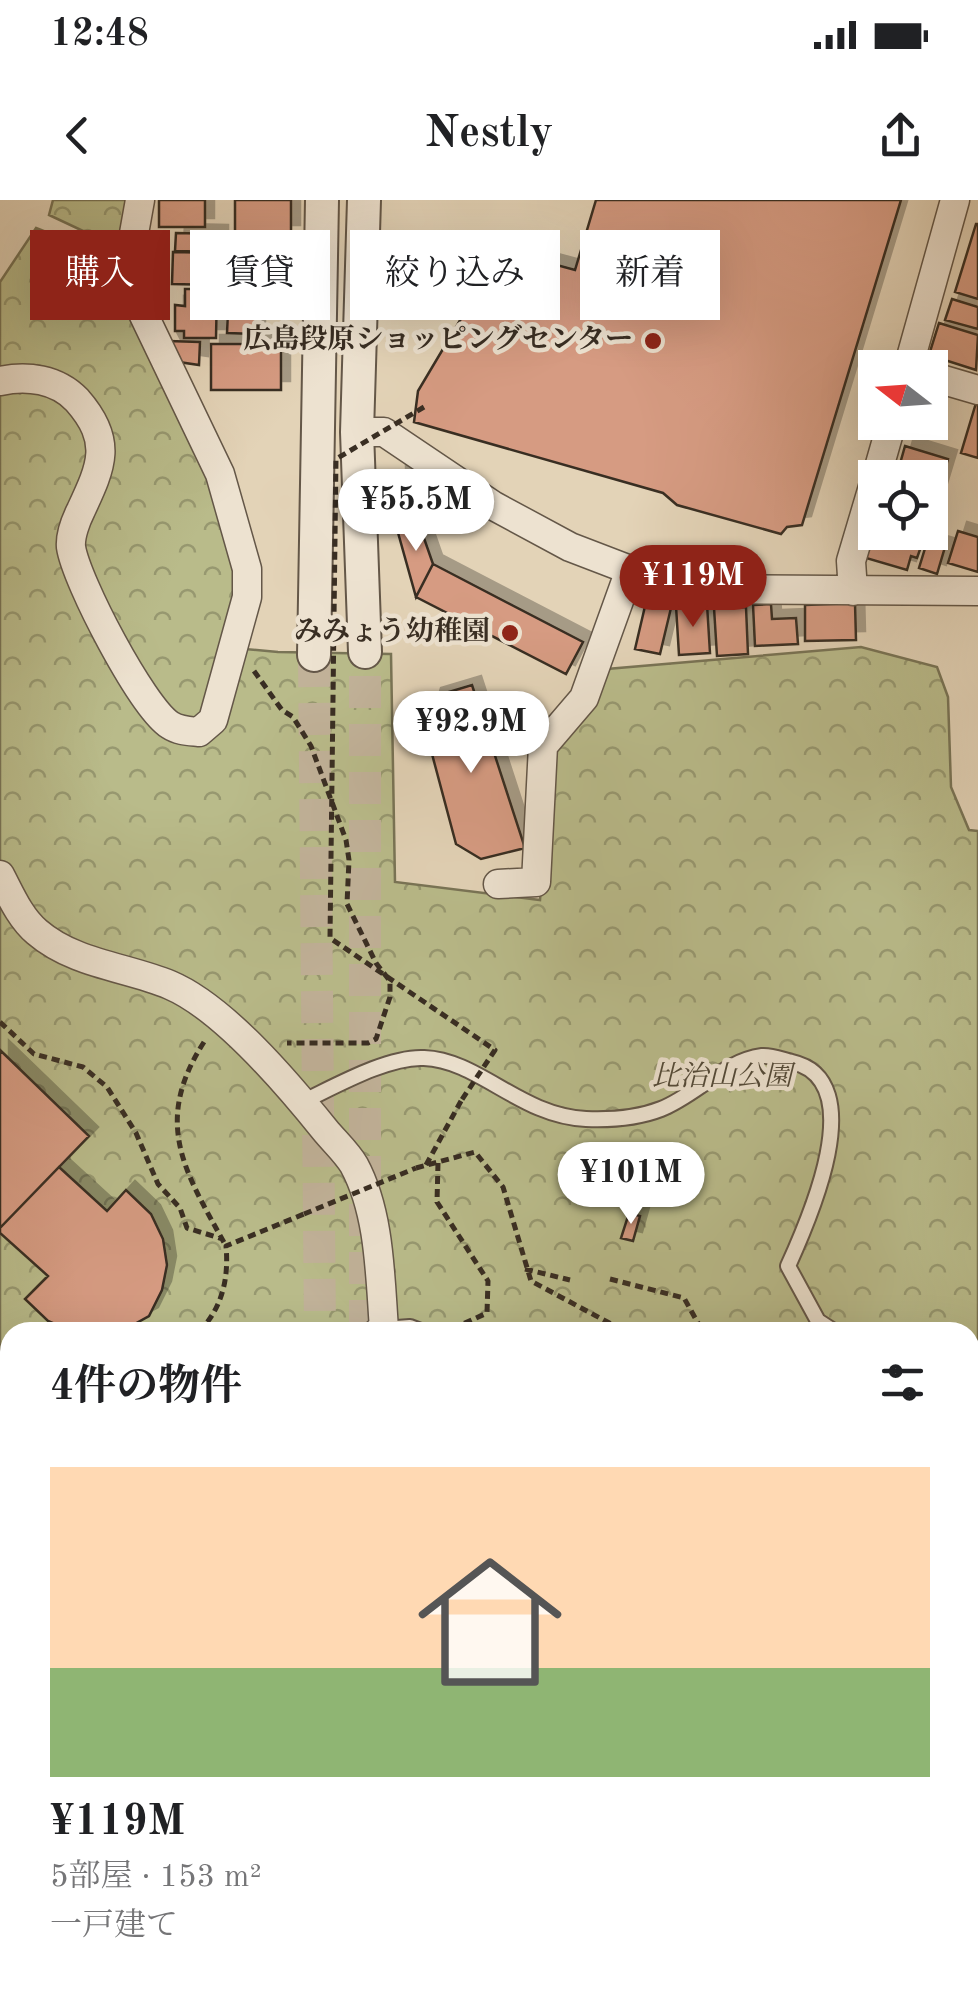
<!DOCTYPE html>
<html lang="ja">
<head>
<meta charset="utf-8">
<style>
	:root { --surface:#fff; --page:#f2f2f2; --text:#202124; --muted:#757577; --accent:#8f2418 }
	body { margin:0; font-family:"Old Standard TT","Noto Serif JP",serif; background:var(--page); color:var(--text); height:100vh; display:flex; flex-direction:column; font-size:38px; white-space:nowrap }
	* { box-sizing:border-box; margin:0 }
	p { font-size:32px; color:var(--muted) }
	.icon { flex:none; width:55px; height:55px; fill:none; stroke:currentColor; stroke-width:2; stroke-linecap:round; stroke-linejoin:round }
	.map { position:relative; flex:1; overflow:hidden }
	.panel { position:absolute; left:0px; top:1122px; width:980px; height:672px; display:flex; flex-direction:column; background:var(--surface); border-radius:30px 30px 0 0; box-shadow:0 10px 40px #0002 }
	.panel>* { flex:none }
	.top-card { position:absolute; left:30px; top:30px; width:920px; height:90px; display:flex; gap:20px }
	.needle { width:65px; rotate:287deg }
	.fabs { position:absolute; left:858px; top:150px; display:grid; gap:20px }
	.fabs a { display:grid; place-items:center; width:90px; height:90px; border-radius:0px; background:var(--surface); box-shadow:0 10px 40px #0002; font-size:50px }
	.price { position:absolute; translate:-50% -85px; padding:0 22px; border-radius:35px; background:#fff; color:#222; font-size:32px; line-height:65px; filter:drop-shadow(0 2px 5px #0008) }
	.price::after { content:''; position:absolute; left:50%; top:60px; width:30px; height:22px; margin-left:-15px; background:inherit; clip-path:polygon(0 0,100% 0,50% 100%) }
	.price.selected { background:var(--accent); color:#fff }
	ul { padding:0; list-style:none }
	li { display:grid; align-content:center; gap:20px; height:530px; padding:0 50px }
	li span { display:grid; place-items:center; height:310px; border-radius:0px; color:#555 }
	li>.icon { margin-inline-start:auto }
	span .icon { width:180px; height:180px; fill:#fffc; stroke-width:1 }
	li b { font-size:42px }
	h2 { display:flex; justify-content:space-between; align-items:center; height:120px; padding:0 50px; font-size:42px }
	.pill { padding:0 35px; border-radius:0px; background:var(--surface); box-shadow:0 10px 40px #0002; font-size:35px; line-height:90px }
	.pill.selected { background:var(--accent); color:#fff }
	.status { display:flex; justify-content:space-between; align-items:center; height:70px; padding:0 50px; background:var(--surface); direction:ltr }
	.status svg { height:28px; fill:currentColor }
	header { display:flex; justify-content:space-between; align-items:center; height:130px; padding:0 50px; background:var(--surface); font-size:45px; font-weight:800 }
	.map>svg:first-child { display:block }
	.park { fill:url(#park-crowns); stroke:#797456; stroke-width:2.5 }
	.building { fill:#d69b82; stroke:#392e23; stroke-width:2.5; filter:url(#shadow) }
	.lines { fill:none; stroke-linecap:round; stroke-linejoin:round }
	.tertiary-tunnel { stroke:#c1b299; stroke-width:32; stroke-dasharray:32 16; stroke-linecap:butt }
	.service-casing { stroke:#645748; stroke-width:18 }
	.minor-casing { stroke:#645748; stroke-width:31 }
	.tertiary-casing { stroke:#645748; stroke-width:36 }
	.path { stroke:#392e23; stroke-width:5; stroke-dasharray:8 5; stroke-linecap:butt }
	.service { stroke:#ede2d0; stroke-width:14 }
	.minor { stroke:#ede2d0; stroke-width:28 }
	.tertiary { stroke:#ede2d0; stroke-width:32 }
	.path-bridge { stroke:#392e23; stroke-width:5; stroke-dasharray:8 5; stroke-linecap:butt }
	.poi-dot { fill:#8f2418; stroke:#ede2d0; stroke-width:4 }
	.labels { text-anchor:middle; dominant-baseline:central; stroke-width:9; stroke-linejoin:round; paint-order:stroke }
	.poi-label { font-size:28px; font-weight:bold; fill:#392e23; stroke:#ede2d0; text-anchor:end }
	.park-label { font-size:28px; font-style:italic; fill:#534a38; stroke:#ede2d0 }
</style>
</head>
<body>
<div class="status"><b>12:48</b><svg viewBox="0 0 49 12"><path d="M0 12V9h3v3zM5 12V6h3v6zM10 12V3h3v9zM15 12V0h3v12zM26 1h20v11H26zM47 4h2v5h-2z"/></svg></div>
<header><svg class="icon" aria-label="back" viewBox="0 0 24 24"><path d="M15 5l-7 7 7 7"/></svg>Nestly<svg class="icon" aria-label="share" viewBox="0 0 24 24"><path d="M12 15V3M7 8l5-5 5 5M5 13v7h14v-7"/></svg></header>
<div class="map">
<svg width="978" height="1793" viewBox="0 0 978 1793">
	<defs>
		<pattern id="park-crowns" width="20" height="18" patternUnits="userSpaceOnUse" patternTransform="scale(2.5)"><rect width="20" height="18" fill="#b9bb8a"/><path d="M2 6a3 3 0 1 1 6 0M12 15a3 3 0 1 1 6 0" fill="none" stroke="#979870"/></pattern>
		<filter id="shadow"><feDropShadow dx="9" dy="-9" stdDeviation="0" flood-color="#0004"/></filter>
	</defs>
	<rect width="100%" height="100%" fill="#e3d3b7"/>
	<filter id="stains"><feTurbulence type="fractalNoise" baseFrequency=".002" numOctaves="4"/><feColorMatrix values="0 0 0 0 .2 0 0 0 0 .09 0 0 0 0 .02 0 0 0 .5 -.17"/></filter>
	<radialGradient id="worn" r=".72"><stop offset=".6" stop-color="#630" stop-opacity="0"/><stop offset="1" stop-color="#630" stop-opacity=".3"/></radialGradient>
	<path class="park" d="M53,0H127L117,47L49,15Z
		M36,28L118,60L218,298L238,394L222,447L278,452L391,454L395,682L540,700L552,547L607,469L861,447L937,467L948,497L951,587L969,630L978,631V1793H306L309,1785H970V1132H10V1655L0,1659V82Z"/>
	<path class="building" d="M159,0H205V27H159Z
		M235,0H291V34H235Z
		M596,0H901L802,325L787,327L781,334L677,305L663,293L414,222L418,191L478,90L497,70L515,77L520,55L575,70Z
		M976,24H978V99L955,92Z
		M176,33L219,34V52L175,51Z
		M230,36L254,37L253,60L230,59Z
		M257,41H287V58L257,57Z
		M173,52L218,53L217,85L172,84Z
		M185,89H217L216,138H184V131H175V105L185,106Z
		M229,90L256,91L255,114H262L261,124H256V134L227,133Z
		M952,99L978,107V129L945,120Z
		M939,123L978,135L976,170L929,155Z
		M168,141L200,142L199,165L179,162Z
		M211,144H281V190H211Z
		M976,203L978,204V258L961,253Z
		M905,246L948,259L930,319V278H896Z
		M397,274H417L418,305H397Z
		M418,321L433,364L416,397L397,329Z
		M875,328V332H895L923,341L917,358L911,356L907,370L866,358Z
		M958,331L978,337V372L948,363Z
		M927,342L945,347L937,374L919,368Z
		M433,364L583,442L566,474L416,397Z
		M646,402L671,408L660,454L635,449Z
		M855,403L856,440L805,441V405Z
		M707,404L710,453L679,455L676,406Z
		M771,404L772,419L796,418L798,444L755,446L753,405Z
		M746,407L748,454L717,456L714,408Z
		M472,485L525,648L481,659L456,644L424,524L432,497Z
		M0,850L89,936L0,1028Z
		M59,967L107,1011L126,990L151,1014L163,1039L167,1065L162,1090L149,1116L122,1131L73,1132L48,1121L25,1099L48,1076L0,1033V1028Z
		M629,1013L640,1016L633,1041L621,1038Z"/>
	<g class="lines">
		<path class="tertiary-tunnel" d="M314,455L320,1132
			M365,1132V452"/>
		<defs>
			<path id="service" d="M302,902C334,887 388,856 424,858C479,860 520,916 586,919C611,920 638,918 661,909C695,896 724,861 762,856C771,855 783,860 792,862C872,880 808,1022 788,1066L818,1121L835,1132
				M384,1129L410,1127L423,1132
				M970,1181H978
				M970,1524L978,1528
				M970,1660L978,1679"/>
			<path id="minor" d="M908,168L955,0
				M930,176L978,190
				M0,181C27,175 57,179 77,200C113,241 102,265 81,310C76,320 70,336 71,347C76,381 142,507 170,525C179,531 189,531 199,532L213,520L247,397V369L220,274L126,78L140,0
				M357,232H384L494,306L570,347L630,370L702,389L978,391
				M876,278L892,222
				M853,391L851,361L875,280
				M0,675C10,694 20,718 37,732C74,764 127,767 170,785C224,808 288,884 325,930C334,941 347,953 354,965C380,1013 380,1076 384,1129L378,1132
				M498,684L536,682L543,546L584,498L630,370
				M0,1575L10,1589
				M285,1785L297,1793
				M0,1792L59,1786L80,1793"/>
			<path id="tertiary" d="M364,0L357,232L365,452
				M314,455L322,0
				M131,1793L141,1785
				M194,1793L202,1785"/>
		</defs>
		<use href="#service" class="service-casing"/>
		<use href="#minor" class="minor-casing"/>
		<use href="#tertiary" class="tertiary-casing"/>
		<path class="path" d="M254,471L282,510L293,517L311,546L346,640L349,660L347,704L376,763L390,781V797L376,839L368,843H287
			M0,822L34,854L83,867L107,887L136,933L158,984L180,1008L187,1028L223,1039
			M204,842C152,923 185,972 226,1046
			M438,963L437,1002L488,1081L487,1113L445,1132
			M426,965L461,901
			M416,968L475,952L503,987L531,1081L626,1132
			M525,1069L570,1080
			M610,1079L684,1098L703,1132
			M199,1132C222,1108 229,1079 226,1046L304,1014
			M0,1247L10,1252
			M0,1283L10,1307
			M970,1711L978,1720
			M685,1793L704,1785"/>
		<use href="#service" class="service"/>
		<use href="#minor" class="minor"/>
		<use href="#tertiary" class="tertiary"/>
		<path class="path-bridge" d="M424,207L336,259L330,738L495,850L461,901
			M304,1014L416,968"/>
	</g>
	<g class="poi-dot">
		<circle cx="653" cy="141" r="10"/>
		<circle cx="510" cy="433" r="10"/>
	</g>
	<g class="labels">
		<g class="poi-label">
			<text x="633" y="141">広島段原ショッピングセンター</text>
			<text x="490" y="433">みみょう幼稚園</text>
		</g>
		<g class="park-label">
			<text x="722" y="878">比治山公園</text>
		</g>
	</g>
	<rect width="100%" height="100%" filter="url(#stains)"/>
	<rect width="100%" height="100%" fill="url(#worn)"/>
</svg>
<div class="fabs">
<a><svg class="needle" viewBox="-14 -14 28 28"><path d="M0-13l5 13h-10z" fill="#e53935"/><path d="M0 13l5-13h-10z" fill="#757577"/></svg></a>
<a><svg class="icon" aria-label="locate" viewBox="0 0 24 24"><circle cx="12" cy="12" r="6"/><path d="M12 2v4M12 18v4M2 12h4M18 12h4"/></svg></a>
</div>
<b class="price" style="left:416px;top:354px">¥55.5M</b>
<b class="price selected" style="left:693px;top:430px">¥119M</b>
<b class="price" style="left:471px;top:576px">¥92.9M</b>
<b class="price" style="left:631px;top:1027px">¥101M</b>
<div class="top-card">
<a class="pill selected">購入</a>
<a class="pill">賃貸</a>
<a class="pill">絞り込み</a>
<a class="pill">新着</a>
</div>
<section class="panel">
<h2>4件の物件<svg class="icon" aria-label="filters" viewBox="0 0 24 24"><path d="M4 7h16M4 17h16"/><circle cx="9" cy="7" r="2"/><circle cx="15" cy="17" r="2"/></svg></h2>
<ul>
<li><span style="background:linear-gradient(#ffd9b3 65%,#8fb573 0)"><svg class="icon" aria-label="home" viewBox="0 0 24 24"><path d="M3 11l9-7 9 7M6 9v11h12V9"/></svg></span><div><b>¥119M</b><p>5部屋 · 153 m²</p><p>一戸建て</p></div></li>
</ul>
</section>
</div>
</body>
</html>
